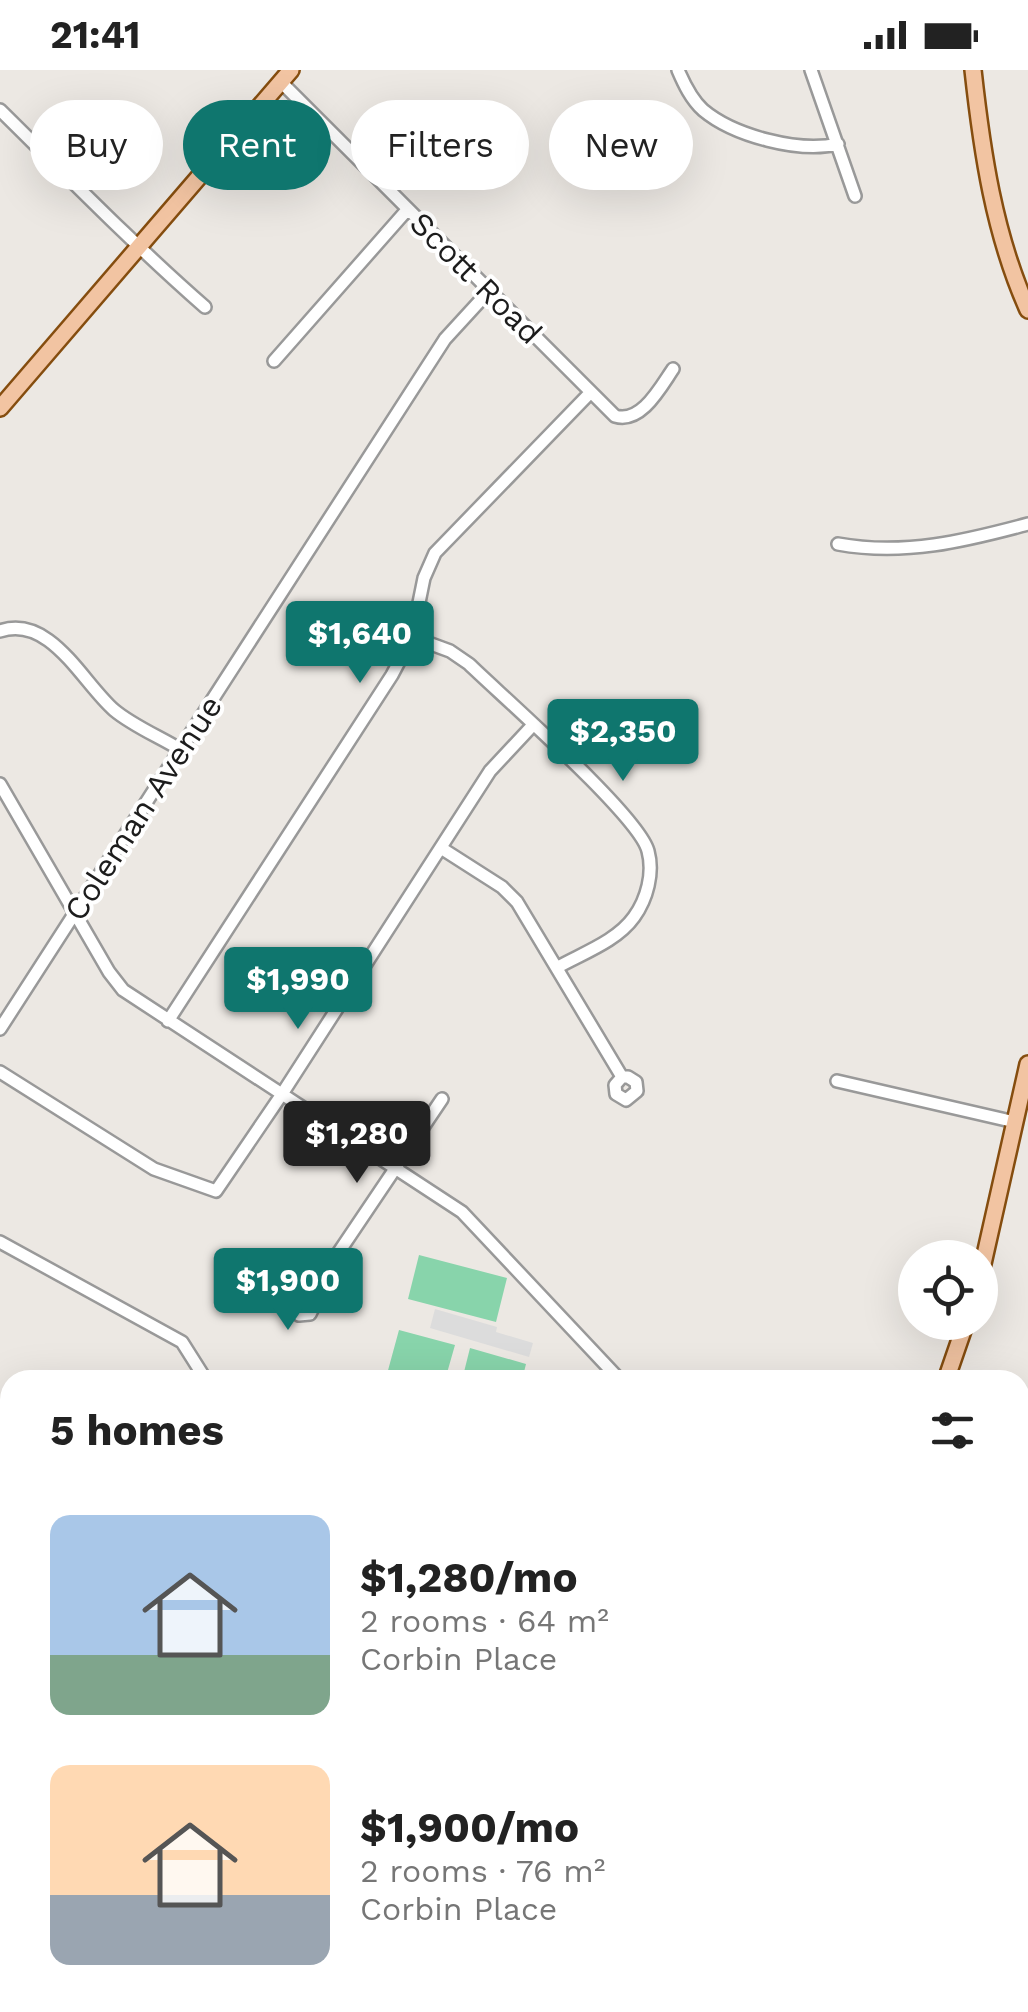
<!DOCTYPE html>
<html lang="en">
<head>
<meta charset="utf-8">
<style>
	:root { --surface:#fff; --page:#f2f2f2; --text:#222; --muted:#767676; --accent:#0f766e }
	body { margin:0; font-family:"Work Sans",sans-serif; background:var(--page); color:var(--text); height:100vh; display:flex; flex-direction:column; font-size:38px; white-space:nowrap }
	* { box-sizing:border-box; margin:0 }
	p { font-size:32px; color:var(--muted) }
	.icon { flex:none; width:55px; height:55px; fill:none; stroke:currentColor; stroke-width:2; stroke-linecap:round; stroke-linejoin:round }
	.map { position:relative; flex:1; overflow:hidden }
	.panel { position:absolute; left:0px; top:1300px; width:1030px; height:642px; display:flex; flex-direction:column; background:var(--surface); border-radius:30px 30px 0 0; box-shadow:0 10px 40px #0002 }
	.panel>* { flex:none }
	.hud { position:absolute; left:30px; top:30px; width:970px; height:90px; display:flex; gap:20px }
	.fabs { position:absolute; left:898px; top:1170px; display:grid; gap:20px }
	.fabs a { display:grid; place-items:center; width:100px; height:100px; border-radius:50%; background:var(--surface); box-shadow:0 10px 40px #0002; font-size:50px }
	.price { position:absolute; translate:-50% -85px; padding:0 22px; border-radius:10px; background:var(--accent); color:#fff; font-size:32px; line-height:65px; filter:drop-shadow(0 2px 5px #0008) }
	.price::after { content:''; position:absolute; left:50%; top:60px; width:30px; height:22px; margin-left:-15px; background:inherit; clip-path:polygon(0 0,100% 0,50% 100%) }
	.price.selected { background:#222; color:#fff }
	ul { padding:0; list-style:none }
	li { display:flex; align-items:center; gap:30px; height:250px; padding:0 50px }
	li span { display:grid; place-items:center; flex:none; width:280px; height:200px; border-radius:20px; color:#555 }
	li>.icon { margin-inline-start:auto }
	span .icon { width:120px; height:120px; fill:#fffc; stroke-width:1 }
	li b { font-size:42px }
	h2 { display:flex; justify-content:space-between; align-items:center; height:120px; padding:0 50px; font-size:42px }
	.tag { padding:0 35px; border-radius:45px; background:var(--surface); box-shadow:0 10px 40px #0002; font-size:35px; line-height:90px }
	.tag.selected { background:var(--accent); color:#fff }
	.status { display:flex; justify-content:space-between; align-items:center; height:70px; padding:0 50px; background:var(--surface); direction:ltr }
	.status svg { height:28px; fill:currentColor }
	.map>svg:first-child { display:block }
	.pitch { fill:#88d4ab }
	.parking { fill:#dcdcdc }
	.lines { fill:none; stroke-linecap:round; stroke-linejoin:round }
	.minor-casing { stroke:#999; stroke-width:16 }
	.major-casing { stroke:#854d0f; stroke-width:20 }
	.minor { stroke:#fff; stroke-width:11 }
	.major { stroke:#f2c4a2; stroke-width:15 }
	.rail-casing { stroke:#6a6a6a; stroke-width:6 }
	.rail { stroke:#fff; stroke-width:2.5; stroke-dasharray:8; stroke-linecap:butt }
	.labels { text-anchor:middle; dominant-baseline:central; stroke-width:8; stroke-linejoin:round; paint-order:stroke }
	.street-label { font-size:32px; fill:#1c1c1c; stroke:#fff }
</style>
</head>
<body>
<div class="status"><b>21:41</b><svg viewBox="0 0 49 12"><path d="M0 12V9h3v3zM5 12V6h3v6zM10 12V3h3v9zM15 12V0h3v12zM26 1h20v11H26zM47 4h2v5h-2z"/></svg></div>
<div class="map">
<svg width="1028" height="1942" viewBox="0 0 1028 1942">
	<rect width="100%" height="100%" fill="#ece8e3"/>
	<path class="pitch" d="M419,1185L507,1208L496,1252L408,1229Z
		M399,1260L455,1275L445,1310H409L387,1304Z
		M470,1278L526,1294L522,1310H462Z
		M0,1532L10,1536V1901L0,1898Z"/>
	<path class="parking" d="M435,1239L497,1257L496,1262L533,1273L529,1287L430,1258Z"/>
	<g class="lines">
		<defs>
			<path id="minor" d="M678,0C684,14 691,29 703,40C734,66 799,83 838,74
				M811,0L855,126
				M281,12L615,346C641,354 660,318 673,299
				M0,40C67,106 134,175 205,237
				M274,291L407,140
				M838,474C904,486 965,471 1028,454
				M0,561C50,544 82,612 114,640C133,656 160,667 181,680
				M412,567L450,581L469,594C503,627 639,746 648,781C654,803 647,829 634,847C617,871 583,883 558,897
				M0,714L109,902L123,920L462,1142L620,1310
				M441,778L502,817L517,832L622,1007H628L636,1012L637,1021L626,1030L616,1024L615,1015L622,1007
				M168,951L392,605L412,567L424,508L435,483L590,323
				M0,959L445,269L489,221
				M0,1002L154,1099L216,1121L282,1024L490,701L532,656
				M837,1011L1015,1052
				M0,1172L182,1272L206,1310
				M308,1228L313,1238L310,1244L299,1245L294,1238L295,1232L302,1227L308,1228L442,1029
				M0,1518L10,1522
				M224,1932L253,1942
				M5,1942L10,1931
				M354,1942L357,1932"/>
			<path id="major" d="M973,0C982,82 994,164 1028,240
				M0,338L291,0
				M980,1207L1028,994
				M946,1310L966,1252
				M685,1942L687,1932"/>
		</defs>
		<use href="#minor" class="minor-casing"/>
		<use href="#major" class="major-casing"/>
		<use href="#minor" class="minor"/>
		<use href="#major" class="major"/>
		<defs>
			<path id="rail" d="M1020,1560L1028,1548
				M756,1942L762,1932"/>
		</defs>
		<use href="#rail" class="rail-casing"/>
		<use href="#rail" class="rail"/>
	</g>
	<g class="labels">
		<g class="street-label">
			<text transform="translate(476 208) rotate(45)">Scott Road</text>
			<text transform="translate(143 738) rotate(-57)">Coleman Avenue</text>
		</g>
	</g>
</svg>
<div class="fabs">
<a><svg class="icon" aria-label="locate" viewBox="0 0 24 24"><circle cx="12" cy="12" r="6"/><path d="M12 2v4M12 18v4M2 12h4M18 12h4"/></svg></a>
</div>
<b class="price" style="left:360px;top:616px">$1,640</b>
<b class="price" style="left:623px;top:714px">$2,350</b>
<b class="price" style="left:298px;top:962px">$1,990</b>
<b class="price selected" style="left:357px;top:1116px">$1,280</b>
<b class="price" style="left:288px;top:1263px">$1,900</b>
<div class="hud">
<a class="tag">Buy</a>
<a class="tag selected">Rent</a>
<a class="tag">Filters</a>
<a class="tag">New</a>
</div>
<section class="panel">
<h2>5 homes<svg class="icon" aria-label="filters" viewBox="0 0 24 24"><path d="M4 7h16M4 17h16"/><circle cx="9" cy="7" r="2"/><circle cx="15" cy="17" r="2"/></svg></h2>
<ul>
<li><span style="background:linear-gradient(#a9c7e8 70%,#7fa58c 0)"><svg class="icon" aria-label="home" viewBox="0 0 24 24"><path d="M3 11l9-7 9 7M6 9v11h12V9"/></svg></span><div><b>$1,280/mo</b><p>2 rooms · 64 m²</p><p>Corbin Place</p></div></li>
<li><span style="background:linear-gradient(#ffd9b3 65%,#9aa5b1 0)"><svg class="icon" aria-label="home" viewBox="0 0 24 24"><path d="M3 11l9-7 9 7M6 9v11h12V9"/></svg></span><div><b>$1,900/mo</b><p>2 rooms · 76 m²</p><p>Corbin Place</p></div></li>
</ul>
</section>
</div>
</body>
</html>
